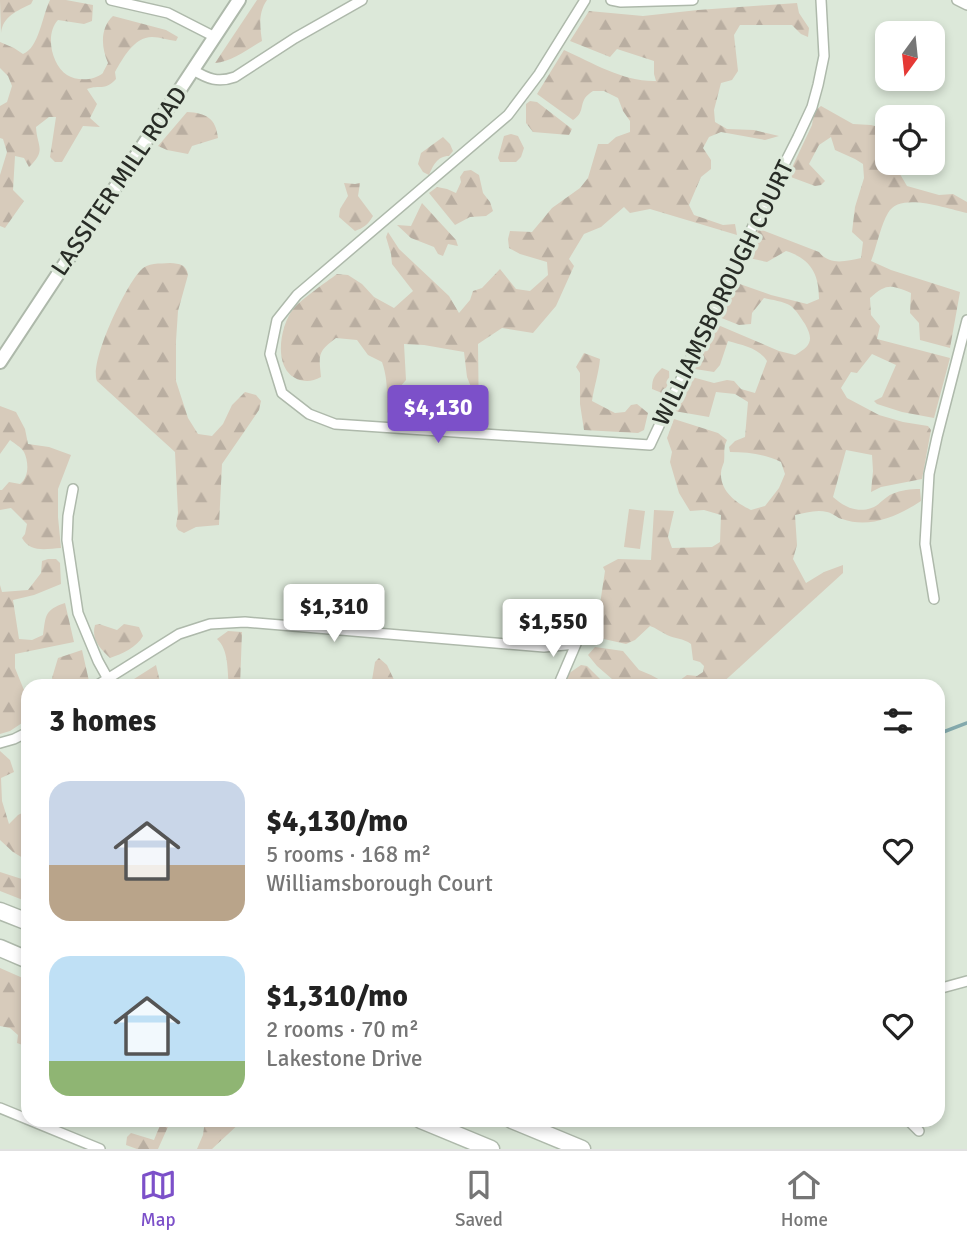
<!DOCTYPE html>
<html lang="en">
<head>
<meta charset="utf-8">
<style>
	:root { --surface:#fff; --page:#f2f2f2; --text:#222; --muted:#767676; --line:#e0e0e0; --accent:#7c50c9 }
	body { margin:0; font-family:Signika,sans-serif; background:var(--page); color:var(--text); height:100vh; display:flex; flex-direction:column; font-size:26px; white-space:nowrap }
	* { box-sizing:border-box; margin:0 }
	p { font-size:23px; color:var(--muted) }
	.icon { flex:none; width:38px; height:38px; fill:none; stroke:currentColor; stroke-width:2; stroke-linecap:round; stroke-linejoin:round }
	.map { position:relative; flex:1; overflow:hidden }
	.sheet { position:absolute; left:21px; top:679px; width:924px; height:448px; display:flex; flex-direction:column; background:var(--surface); border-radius:21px; box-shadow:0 4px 10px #0003 }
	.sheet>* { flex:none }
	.needle { width:46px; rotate:195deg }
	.tools { position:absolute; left:875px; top:21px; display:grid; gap:14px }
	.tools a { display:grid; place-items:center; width:70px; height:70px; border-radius:14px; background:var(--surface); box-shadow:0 4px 10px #0003; font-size:35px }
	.price { position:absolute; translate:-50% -60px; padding:0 16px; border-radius:7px; background:#fff; color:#222; font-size:23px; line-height:46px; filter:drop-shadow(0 2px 4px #0008) }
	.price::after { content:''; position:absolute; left:50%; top:42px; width:21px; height:16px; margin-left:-10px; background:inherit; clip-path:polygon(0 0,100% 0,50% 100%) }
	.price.on { background:var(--accent); color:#fff }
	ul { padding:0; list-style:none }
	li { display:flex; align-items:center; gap:21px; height:175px; padding:0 28px }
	li span { display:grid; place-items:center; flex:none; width:196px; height:140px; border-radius:21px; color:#555 }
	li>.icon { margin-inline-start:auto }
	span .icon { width:84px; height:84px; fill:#fffc; stroke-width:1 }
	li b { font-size:30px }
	h2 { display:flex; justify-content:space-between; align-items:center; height:84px; padding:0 28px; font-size:30px }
	.dock { display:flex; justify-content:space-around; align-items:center; height:98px; border-top:2px solid var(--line); background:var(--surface); font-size:19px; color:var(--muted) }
	.dock a { display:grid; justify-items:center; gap:4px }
	.dock .on { color:var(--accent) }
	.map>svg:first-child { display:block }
	.forest { fill:url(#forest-firs) }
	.pitch { fill:#d7cbbb }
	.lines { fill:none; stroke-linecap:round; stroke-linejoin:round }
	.stream { stroke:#83a9ac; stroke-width:3.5 }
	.minor-casing { stroke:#aeb9ab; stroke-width:12 }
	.secondary-casing { stroke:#aeb9ab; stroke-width:16 }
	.motorway-casing { stroke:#aeb9ab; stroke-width:19 }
	.minor { stroke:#fff; stroke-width:9 }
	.secondary { stroke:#fff; stroke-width:12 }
	.motorway { stroke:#fff; stroke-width:16 }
	.labels { text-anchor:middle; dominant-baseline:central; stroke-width:7; stroke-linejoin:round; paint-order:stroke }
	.street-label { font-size:24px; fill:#282c26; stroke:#dce8d9 }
</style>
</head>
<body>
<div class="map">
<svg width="967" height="1149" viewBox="0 0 967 1149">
	<defs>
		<pattern id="forest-firs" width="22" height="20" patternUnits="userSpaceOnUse" patternTransform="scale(1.75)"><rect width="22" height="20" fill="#d7cbbb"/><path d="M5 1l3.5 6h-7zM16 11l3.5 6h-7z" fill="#b9aea1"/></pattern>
	</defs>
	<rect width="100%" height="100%" fill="#dce8d9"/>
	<path class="forest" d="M0,0H33L31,4C17,11 3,16 1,33Z
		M50,0H66L93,5L92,21L84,24L58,20C45,34 51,64 67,75C76,81 94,81 103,73C103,72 108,63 108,63C101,47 100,28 113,16L166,30L178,37L176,41C168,40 160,37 152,37C134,37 123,58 115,72L116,79C104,92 100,84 87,89L97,104L90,118L100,127L83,126L62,162H55L50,157L56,117H49L36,127C37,147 47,150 29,167L24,158L15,156L13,190L24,201L5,228L0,226V175L7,152L3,139L0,138V106L7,102L12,86L8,76L0,68V42L14,48L23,54C39,48 42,16 50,0Z
		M257,0H267C258,13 260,26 262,41C248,49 232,62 215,63Z
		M797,3L799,13L809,28L808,37L801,34L792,25H740L734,35L738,71L732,80L721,83L714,110L715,122L727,129L754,130L779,136L765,140L721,132L709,137L703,148L711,160V169L701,177L689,205L694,215L723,225L735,224L737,235L650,209L630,213L624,207L601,227L584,234L569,259L574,266L556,306L533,333L502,328L478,344L479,424L472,421L471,387L467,377L464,352L424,345L404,344L406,380L400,387L395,417H392L387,412C387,394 388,379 382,362L368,355L357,340L336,338C317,352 319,355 321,377C313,381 308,382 300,380C272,372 279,326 294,308C303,298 325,283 337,274L348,275L362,284L374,297L394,308L413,291L392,264L391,254L386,237L388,232L399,249L449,296L459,313L470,300L473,291L482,288L500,269L516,289L530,291L548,275L547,262L520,254L509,248L508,239L510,231L532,232L552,208L580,188L588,178L598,144H608L616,137L630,132V121L623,111L618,98L604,91H593C590,93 587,95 585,98C580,106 584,113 573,120L537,94L564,50C593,63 624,82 656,81L654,74V61L617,49L610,57L570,41L589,11L643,16L698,10Z
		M530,101L537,102L572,129L569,135L533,132L526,123V104Z
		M821,106L853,124L871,125L883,128L881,148L887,163L894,164L907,186L939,195L953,194L967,202V213C947,209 900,191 888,213C880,227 877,246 871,261L891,270L960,292L950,348L920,340L919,323L910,313L911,293C891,285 887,283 870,298L871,315L880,326L877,339L950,358L934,418L902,412L877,404L874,401L882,397L896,365L872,354L857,373L851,372L841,388L847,398L879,415L903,422L928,426L931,430L922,479L881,487L871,492L873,471L872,455L846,450L833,497C844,507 858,514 874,507C880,504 885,497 892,494C901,490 911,489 920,489L921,501C898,516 870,529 842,519C837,518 833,513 827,512C817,509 805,513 795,515L797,545L793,559L806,583L824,572L843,565V573L719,686H672L687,675L697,676L703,672L704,666L700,662L693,660L691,644C683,638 675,639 667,635C661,632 656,628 650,626L635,640L626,644L595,637L592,627V615L590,612L591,607L600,604L605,571L603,567L618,559L651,560L654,510L674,511L668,537L672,548L712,547L720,542L721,515L704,510L690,511L679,493L670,462L672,452L667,438L674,419L718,433L727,440C723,448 725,453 724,462C723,465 721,469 721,473C720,491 736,503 751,510L765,506L779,488L785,474L781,462C764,454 748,452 730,452L729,447L735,441L745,437L748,402L735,394L716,392L709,417L674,411L692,377L714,383L727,380L734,381L741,389L755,393L767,361C759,348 742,345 728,341L720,365L714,372L695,369L718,325L779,351L795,355C811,346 814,340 805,324C801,318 796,310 791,306C783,301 772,300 764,298L752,313L751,324L739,325L719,317L737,283L771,295L807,304L819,299C819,274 811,259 786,251L767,262L749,258L746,253L757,228L819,252C830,266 846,261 861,258L863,242L852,232L855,207L864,178L863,164L855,159L835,150L831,137L819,145L809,164L825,181L821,185L815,186L788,176L812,125L814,111Z
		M187,112C206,113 216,118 218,138L192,146L188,154L167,150L158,146Z
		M511,134L518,136L524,148L521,157L516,162H500L498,158L504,136Z
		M443,137L450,144L453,151L449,156C437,156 433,166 429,175L423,172L418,164L421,153Z
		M471,170L479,175L483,193L490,202L493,211L486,216L470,217L455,225L429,193L437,187L447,189L456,193L461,182L460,177L464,171Z
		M344,183L355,184L360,183L358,196L373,216C368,225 363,228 355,231L339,217L340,209L348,196Z
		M422,203L456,240L458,246L448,244L443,256L438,254L434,247L411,238L397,225L411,226Z
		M170,263C180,264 186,264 188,275L178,311L176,341V381L188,418L198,434L212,436L223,424L232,405L245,392L256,395L261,401L259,410L222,464L219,525L196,527L184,533L178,530L176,526L178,513L175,452L97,381C89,362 125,287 140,271C148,262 159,264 170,263Z
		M584,353L600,359C599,372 594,387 592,401L615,413L625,412L631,405L637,404L648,413L644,430L638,433L584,430L580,404V373L576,367Z
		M662,368L669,371C670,380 668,387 662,393L652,389C652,378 655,375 662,368Z
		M0,406L16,412L25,429L28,444L49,447L71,455L58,489V517L61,548C46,549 30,553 22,538L25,534L27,524L11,508L0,510V490H2L9,482L20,484C29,477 29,463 24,452C21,447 15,444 10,440L0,454Z
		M48,559H56L60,563L61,584L34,595L13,600L19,639L32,640L43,635C46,616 44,610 65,603L74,642L15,654V668L26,695H28V719L10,731L0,734V585L2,592L28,590L41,573L42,561Z
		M99,624L117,630L124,624L139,627L143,636C137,647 122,654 110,658C100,648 91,640 95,625Z
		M228,631L242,632L240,686L229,685C227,670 229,650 217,639Z
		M595,647L623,651L639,670L651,675L671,686H620L597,666L588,655Z
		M82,650L89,681L81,686H54L52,678L58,658Z
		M379,658L387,665L397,686H371L375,662Z
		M156,665L161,686H123Z
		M581,665L587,666L607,686H562L568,674Z
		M0,751L10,760L14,772L1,778L2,801L9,824L18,815L28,810V861L13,852L0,840Z
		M0,872L28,881V902L0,891Z
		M0,968L25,979L28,983V1047L17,1043L18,1035L10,1028L0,1026Z
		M162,1120H171L158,1149H137L126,1145L127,1137L131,1133L154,1140Z
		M205,1120H243L212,1149H197L203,1135Z"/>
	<path class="pitch" d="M629,509L645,511L640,549L624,547Z"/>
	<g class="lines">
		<path class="stream" d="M938,734L967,723"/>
		<defs>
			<path id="minor" d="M111,0L168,13L215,37
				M585,0L539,74L508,115L297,295L277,320L270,354L282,393L309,414L335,424L650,445L751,230L798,137L812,107L818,85L824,56L821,0
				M611,0L621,2L693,0
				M957,0L967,5
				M193,70C208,79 218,83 235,77L295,38L362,0
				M73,489L68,516L67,540L78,613L98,661L108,679
				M934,599L925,544L929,474L937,437L967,320
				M96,686L179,634L210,624L245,622L544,647L576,644
				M558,686L576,644
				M0,743L14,739L28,732
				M938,989L967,981
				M0,1108L100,1149
				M908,1120L919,1131"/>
			<path id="secondary" d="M0,362L239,0"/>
			<path id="motorway" d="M0,911L28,922
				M0,948L28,960
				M421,1120L491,1149
				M512,1120L582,1149"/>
		</defs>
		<use href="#minor" class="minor-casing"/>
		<use href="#secondary" class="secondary-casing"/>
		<use href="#motorway" class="motorway-casing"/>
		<use href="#minor" class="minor"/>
		<use href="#secondary" class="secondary"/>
		<use href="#motorway" class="motorway"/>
	</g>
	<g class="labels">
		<g class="street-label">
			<text transform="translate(119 181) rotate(-56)">LASSITER MILL ROAD</text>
			<text transform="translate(723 293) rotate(-64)">WILLIAMSBOROUGH COURT</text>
		</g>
	</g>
</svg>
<div class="tools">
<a><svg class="needle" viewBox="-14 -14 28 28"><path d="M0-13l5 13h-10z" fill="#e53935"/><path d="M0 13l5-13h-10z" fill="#767676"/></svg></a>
<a><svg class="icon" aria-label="locate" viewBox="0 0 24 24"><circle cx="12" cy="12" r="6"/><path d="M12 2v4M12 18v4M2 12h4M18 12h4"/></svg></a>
</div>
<b class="price on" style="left:438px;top:445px">$4,130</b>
<b class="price" style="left:334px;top:644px">$1,310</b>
<b class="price" style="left:553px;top:659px">$1,550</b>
<section class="sheet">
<h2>3 homes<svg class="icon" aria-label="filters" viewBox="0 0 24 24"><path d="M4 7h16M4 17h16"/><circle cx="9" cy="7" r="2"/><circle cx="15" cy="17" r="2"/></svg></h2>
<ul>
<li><span style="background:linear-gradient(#c9d6e8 60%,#b9a48a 0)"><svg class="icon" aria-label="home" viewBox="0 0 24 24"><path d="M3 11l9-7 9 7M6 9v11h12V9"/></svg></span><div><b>$4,130/mo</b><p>5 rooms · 168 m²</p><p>Williamsborough Court</p></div><svg class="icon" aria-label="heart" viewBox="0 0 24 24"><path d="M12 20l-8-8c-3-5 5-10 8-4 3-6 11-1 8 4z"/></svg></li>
<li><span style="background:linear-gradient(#bfe0f5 75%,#8fb573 0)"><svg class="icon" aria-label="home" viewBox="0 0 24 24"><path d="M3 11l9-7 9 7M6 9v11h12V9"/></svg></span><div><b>$1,310/mo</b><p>2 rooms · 70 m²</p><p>Lakestone Drive</p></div><svg class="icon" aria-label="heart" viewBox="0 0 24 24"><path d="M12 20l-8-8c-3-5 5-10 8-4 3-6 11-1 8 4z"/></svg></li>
</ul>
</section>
</div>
<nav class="dock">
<a class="on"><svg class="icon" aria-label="map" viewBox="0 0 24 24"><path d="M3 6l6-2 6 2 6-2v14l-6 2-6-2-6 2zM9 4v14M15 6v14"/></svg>Map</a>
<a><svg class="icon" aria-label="saved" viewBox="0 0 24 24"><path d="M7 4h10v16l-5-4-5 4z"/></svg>Saved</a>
<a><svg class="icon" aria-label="home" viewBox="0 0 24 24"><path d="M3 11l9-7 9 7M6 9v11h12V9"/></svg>Home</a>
</nav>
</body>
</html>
